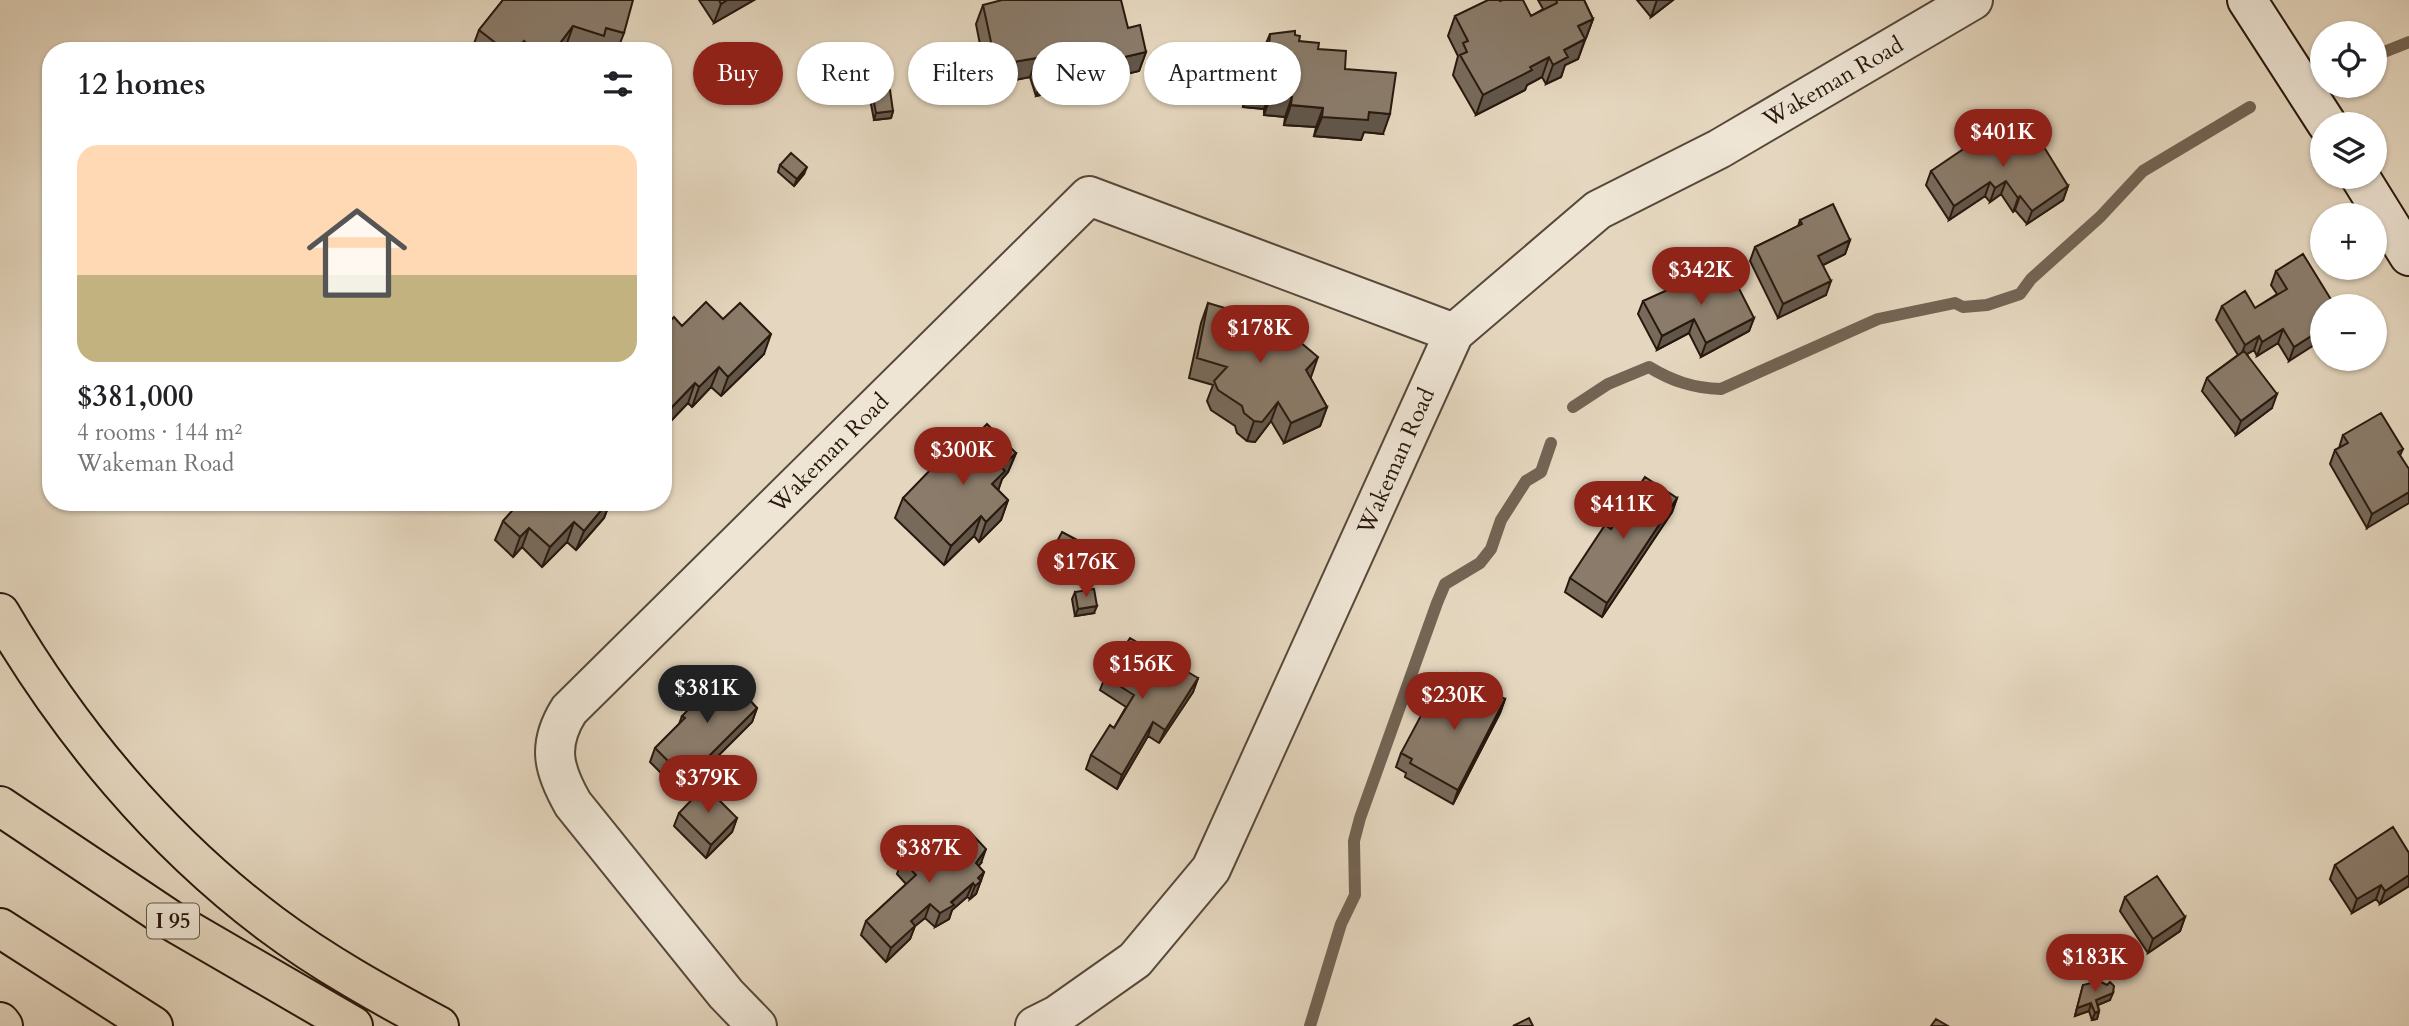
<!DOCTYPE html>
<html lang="en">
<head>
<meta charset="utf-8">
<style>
	:root { --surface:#fff; --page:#f2f2f2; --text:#202124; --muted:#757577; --line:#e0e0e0; --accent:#8f2418 }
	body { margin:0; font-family:Cardo,serif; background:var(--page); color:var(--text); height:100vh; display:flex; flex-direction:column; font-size:26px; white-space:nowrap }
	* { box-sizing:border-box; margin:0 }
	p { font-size:23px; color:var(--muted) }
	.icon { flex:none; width:38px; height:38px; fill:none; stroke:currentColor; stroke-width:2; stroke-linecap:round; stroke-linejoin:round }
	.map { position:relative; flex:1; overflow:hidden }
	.sheet { position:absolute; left:42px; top:42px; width:630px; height:469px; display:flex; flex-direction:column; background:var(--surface); border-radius:28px; box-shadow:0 2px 5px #0004 }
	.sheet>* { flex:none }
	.guide { position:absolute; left:693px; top:42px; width:665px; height:63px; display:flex; gap:14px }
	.tools { position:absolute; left:2310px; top:21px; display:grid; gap:14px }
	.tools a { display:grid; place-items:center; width:77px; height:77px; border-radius:50%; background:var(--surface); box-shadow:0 2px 5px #0004; font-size:35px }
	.price { position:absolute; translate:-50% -60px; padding:0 16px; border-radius:24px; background:var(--accent); color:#fff; font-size:23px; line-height:46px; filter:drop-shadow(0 2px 4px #0008) }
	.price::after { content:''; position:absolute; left:50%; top:42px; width:21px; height:16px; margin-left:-10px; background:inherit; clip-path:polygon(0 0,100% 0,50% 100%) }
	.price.active { background:#222; color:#fff }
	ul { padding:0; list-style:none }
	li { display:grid; align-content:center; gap:14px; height:371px; padding:0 35px }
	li+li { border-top:2px solid var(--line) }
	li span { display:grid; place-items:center; height:217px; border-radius:21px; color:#555 }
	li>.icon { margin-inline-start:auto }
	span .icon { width:126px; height:126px; fill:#fffc; stroke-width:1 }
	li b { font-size:30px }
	h2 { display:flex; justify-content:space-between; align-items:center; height:84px; padding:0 35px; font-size:30px }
	.pill { padding:0 24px; border-radius:32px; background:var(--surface); box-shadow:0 2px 5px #0004; font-size:24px; line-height:63px }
	.pill.active { background:var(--accent); color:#fff }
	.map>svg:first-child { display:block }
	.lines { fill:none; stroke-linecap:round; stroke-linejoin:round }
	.stream { stroke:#736454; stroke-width:12 }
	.minor-casing { stroke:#57483a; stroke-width:42 }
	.secondary-casing { stroke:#28180e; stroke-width:42 }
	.motorway-casing { stroke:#28180e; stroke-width:42 }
	.minor { stroke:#eee5d5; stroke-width:38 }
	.secondary { stroke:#eee5d5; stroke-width:38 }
	.motorway { stroke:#e5d7bf; stroke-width:38 }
	.wall { fill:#776a5b; stroke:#28180e; stroke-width:2 }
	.shaded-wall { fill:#61564a; stroke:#28180e; stroke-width:2 }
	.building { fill:#8a7b6a; stroke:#28180e; stroke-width:2 }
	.labels { text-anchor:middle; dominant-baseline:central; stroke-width:7; stroke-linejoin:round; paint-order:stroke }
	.shield { fill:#eee5d5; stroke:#63564a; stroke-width:2 }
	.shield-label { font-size:21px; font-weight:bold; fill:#28180e }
	.street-label { font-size:23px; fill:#28180e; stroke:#eee5d5 }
</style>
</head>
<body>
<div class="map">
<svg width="2409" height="1026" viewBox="0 0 2409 1026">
	<rect width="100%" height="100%" fill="#e5d7bf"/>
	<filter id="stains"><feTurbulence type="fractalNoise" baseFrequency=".00286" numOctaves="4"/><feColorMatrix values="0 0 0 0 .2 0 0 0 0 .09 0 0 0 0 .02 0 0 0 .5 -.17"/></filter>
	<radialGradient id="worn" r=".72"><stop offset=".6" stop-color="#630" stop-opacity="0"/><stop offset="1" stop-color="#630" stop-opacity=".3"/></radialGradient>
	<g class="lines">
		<path class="stream" d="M2384,52L2409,42
			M1573,407L1608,384L1649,367C1672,381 1693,388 1721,389L1878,319L1955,303L1963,307L1987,305L2020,294L2031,279L2100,217L2143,171L2250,107
			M1310,1026L1341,924L1355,895L1354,841L1360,818L1437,603L1445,584L1480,563L1491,549L1501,520L1526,481L1541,472L1551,443"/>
		<defs>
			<path id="minor" d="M1454,333L1598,210L1719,149L1973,0
				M757,1026L726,994L573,804C553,769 547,745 569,710L1089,196L1454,333L1211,869L1135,960L1057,1015L1035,1026"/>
			<path id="secondary" d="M2247,0L2327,124
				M2360,177L2409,256"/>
			<path id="motorway" d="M0,613C69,731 160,841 271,924C323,963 381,995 439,1026
				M0,806L172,921L353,1026
				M0,928L153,1026
				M0,1022L3,1026"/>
		</defs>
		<use href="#minor" class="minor-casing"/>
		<use href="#secondary" class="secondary-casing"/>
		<use href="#motorway" class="motorway-casing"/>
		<use href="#minor" class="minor"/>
		<use href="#secondary" class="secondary"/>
		<use href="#motorway" class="motorway"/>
	</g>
	<path class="wall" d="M503,0L624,33L617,51H611L600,48L599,51H582L566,46L562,51H474L472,49L479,30Z
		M699,0H754L714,23Z
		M1538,0H1584L1593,19L1578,59L1565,65L1561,77L1546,84L1542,77L1527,85L1525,90L1476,115L1453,75L1458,56L1448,36L1455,16L1500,1L1531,16L1543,9Z
		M1637,0H1673L1651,17Z
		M983,5L1128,28L1146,52L1139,71L1036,96L1030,77L988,85L976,24Z
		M1270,34L1295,35L1299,41L1318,49L1345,69L1383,134L1364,132L1361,140L1314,136L1316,127L1284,125L1285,117L1264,115V109L1243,107L1247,65L1254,45L1265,46Z
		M872,92L893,111L891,118L874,120L870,99Z
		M2031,137L2068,186L2063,200L2027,224L2015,210L2013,212L2001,194L1990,202L1985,196L1949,220L1926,185L1931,171Z
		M780,165L804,174L794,186L778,172Z
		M1800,220L1850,240L1845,254L1823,265L1826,295L1778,318L1750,261L1755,247L1798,226Z
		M2276,271L2335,306L2289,361L2278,343L2257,356L2254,350L2247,354L2272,408L2236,435L2202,391L2207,378L2238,355L2216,320L2222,306L2255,308L2277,294L2271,285Z
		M1700,284L1754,318L1749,331L1701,357L1689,333L1657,350L1638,314L1643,301Z
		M1208,303L1310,377L1327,407L1320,426L1284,443L1271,421L1255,442L1247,441L1237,433L1235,426L1211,410L1207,401L1213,385L1189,378L1201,323Z
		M723,319L764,354L721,396L711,387L692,407L688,403L665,427L663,425V328Z
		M2343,435L2403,449L2367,528L2330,464L2335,450L2339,448Z
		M1016,453L1008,472L1002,479L998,490L1008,500L1001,520L979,542L974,536L944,565L895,518L903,498L947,471L953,465L957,455Z
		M1677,498L1672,512L1602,617L1565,592L1570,578L1611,529Z
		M520,502H610L604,518L576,550L567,542L542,567L522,547L513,557L495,540L503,521Z
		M1077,548L1067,567L1050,558L1052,551Z
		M1075,592L1094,613L1075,616L1072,599Z
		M1105,677L1198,678L1193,692L1159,743L1148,736L1117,789L1086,769L1091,755L1114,728L1126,707L1100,690Z
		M747,688L745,695L757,708L752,722L681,793L650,762L655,748L679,724L682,716Z
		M1505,699L1500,713L1453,804L1405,777L1406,773L1396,767L1401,753L1434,715Z
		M679,813L737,818L732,832L706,858L674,826Z
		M2409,853V886L2380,904L2376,899L2352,913L2330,879L2335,865Z
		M902,860L981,863L978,866L984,872L976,894L970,899L967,897L952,910L949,919L935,927L925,918L915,926L910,939L886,962L861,935L866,921L906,884L897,874Z
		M2125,897L2185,917L2180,931L2148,953L2120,911Z
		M2083,985H2107L2110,1000L2098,1005L2099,1011L2097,1019L2092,1020L2089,1011L2075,1016Z"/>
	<path class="shaded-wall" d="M727,0H754L714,23L721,4Z
		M1657,0H1673L1651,17Z
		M1593,19L1586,38L1571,46L1578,26Z
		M573,26L566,46L562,51H554Z
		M1585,39L1578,59L1565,65L1561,77L1546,84L1553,65L1564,50Z
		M524,41L520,51H515Z
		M1146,52L1139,71L1036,96L1043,76Z
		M1549,57L1542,77L1527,85L1525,90L1476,115L1483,95L1530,67Z
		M1037,58L1030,77L988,85L996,65Z
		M1251,88L1271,89L1264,109L1243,107Z
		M1271,95L1292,97L1285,117L1264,115Z
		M1291,105L1323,108L1316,127L1284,125Z
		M893,111L891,118L874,120L876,113Z
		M1369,112L1390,114L1383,134L1364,132L1361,140L1314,136L1322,117Z
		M807,167L804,174L794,186L797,179Z
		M2006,181L2001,194L1990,202L1995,188Z
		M1990,182L1985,196L1949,220L1954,206Z
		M2068,186L2063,200L2027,224L2032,211Z
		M2020,196L2015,210L2013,212L2018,198Z
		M1850,240L1845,254L1813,270L1818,256Z
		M1831,281L1826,295L1778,318L1783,304Z
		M1754,318L1749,331L1701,357L1706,343Z
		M1694,319L1689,333L1657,350L1662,336Z
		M2283,329L2278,343L2257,356L2262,342Z
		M2322,329V340L2289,361L2294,347Z
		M771,334L764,354L721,396L728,377Z
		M2259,336L2254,350L2240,358L2245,345Z
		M1318,357L1311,377L1299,390L1306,370Z
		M719,367L711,387L692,407L699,387Z
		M695,383L688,403L665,427L672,407Z
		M2277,394L2272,408L2236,435L2241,421Z
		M1278,402L1271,421L1255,442L1247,441L1254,421Z
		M1327,407L1320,426L1284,443L1291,423Z
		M1016,453L1008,472L1002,479L998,491L992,484L1001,467Z
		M2409,492V503L2367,528L2372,514Z
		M1677,498L1672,512L1602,617L1607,603Z
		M1008,500L1001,520L979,542L986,522Z
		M608,502H610L604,518L576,550L584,531Z
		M981,516L974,536L944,565L951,546Z
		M574,522L567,542L542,567L550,547Z
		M529,528L522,547L513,557L520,537Z
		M1097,606L1094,613L1075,616L1078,609Z
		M1198,678L1193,692L1159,743L1165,730Z
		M1505,699L1500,713L1453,804L1458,790Z
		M757,708L752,722L681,793L686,779Z
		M1153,722L1148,736L1117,789L1122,775Z
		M737,818L732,832L706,858L711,845Z
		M986,849L981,863L970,877L976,863Z
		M984,872L976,894L970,899L978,878Z
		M2409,875V886L2380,904L2385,891Z
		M973,883L967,897L952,910L949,919L935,927L940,913Z
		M2381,885L2376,899L2352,913L2357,899Z
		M930,904L925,918L915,926L910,939L886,962L891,948L911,921Z
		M2185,917L2180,931L2148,953L2153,939Z
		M2113,993L2110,1000L2093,1007L2096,1000Z
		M2091,1003L2089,1011L2075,1016L2077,1008Z
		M2099,1011L2097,1019L2092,1020L2095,1013Z"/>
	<path class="building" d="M503,0H633L624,33L606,28L604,36L573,26L554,51H536L524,41L515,51H506L479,30Z
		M719,0H727L721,4Z
		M1002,0H1121L1128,28L1140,25L1146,52L1043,76L1037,58L996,65L983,5Z
		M1488,0H1499L1500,1L1503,0H1523L1531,16L1557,3L1556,0H1584L1593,19L1578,26L1585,39L1564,50L1568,57L1553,65L1549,57L1530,67L1532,70L1483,95L1460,55L1467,52L1463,43L1468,41L1455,16Z
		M1295,31V35L1300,36L1299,41L1319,43L1318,49L1346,51L1345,69L1396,73L1390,114L1369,112L1368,120L1322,117L1323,108L1291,105L1292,97L1271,95V89L1251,88L1254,45L1269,47L1270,34Z
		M890,90L893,111L876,113L872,92Z
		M2020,119L2031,137L2036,134L2068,186L2032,211L2020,196L2018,198L2006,181L1995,188L1990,182L1954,206L1931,171L1968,146L1972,152Z
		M791,153L807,167L797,179L780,165Z
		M1833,204L1850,240L1818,256L1831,281L1783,304L1755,247L1802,224L1800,220Z
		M2303,254L2335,306H2322V329L2294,347L2283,329L2262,342L2259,336L2245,345L2222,306L2245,291L2255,308L2287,289L2276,271Z
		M1729,269L1754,318L1706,343L1694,319L1662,336L1643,301L1696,277L1700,284Z
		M706,302L723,319L740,303L771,334L728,377L719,367L699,387L695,383L672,407L663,399V364L670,357L663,351V328L674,317L682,326Z
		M1208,303L1265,320L1269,316L1318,357L1306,370L1327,407L1291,423L1278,402L1262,422L1254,421L1244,413L1242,406L1218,390L1214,381L1227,367L1197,358Z
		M2244,351L2277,394L2241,421L2207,378Z
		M2381,413L2403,449L2398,452L2409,469V492L2372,514L2335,450L2348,443L2343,435Z
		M987,424L1016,453L1001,467L1005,471L992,484L1008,500L986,522L981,516L951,546L903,498L938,462L947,471L960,458L957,455Z
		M1645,477L1677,498L1607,603L1570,578L1605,525L1611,529Z
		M520,502H608L584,531L574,522L550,547L529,528L520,537L503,521Z
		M1062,532L1079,541L1069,560L1052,551Z
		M1094,589L1097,606L1078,609L1075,592Z
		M1130,638L1198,678L1165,730L1153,722L1122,775L1091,755L1110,725L1114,728L1134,695L1105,677Z
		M728,669L747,688L743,693L757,708L686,779L655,748L685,718L682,716Z
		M1457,673L1505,699L1458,790L1410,763L1412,759L1401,753L1424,710L1434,715Z
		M705,786L737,818L711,845L679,813Z
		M2393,827L2409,853V875L2385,891L2381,885L2357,899L2335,865Z
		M968,830L986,849L976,863L984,872L978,878L981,881L975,886L973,883L951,902L954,905L940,913L930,904L911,921L915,926L891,948L866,921L916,875L902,860L927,838L941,853L954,840L957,842Z
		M2157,876L2185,917L2153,939L2125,897Z
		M2099,981L2107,985L2110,982L2114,986L2113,993L2096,1000L2099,1011L2095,1013L2091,1003L2077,1008L2083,985Z
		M1529,1018L1533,1026H1513Z
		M1936,1019L1948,1026H1931Z"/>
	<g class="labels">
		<rect class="shield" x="147" y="903.5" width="52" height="35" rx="5"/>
		<g class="shield-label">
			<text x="173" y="921">I 95</text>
		</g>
		<g class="street-label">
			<text transform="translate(1833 82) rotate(-30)">Wakeman Road</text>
			<text transform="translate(829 453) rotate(-45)">Wakeman Road</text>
			<text transform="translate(1396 461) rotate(-66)">Wakeman Road</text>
		</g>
	</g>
	<rect width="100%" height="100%" filter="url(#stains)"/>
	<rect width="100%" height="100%" fill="url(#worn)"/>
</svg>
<div class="tools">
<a><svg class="icon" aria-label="locate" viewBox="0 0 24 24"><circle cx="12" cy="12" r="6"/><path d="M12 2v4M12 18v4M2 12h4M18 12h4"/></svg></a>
<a><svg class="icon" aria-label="layers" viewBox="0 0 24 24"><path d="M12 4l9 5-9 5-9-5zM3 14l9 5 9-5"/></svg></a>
<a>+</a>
<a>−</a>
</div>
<b class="price" style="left:2003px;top:169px">$401K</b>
<b class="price" style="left:1701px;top:307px">$342K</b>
<b class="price" style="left:1260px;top:365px">$178K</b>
<b class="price" style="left:963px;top:487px">$300K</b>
<b class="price" style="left:1623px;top:541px">$411K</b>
<b class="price" style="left:1086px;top:599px">$176K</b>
<b class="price" style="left:1142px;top:701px">$156K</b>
<b class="price active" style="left:707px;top:725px">$381K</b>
<b class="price" style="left:1454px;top:732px">$230K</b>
<b class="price" style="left:708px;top:815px">$379K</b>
<b class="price" style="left:929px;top:885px">$387K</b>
<b class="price" style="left:2095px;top:994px">$183K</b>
<div class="guide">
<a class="pill active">Buy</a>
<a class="pill">Rent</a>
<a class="pill">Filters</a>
<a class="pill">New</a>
<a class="pill">Apartment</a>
</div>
<section class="sheet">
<h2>12 homes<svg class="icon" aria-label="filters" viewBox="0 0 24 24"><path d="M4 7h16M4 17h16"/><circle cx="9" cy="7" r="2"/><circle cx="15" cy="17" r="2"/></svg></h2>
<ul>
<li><span style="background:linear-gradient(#ffd9b3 60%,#c2b280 0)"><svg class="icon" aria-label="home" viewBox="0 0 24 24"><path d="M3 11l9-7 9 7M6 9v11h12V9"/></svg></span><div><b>$381,000</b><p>4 rooms · 144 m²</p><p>Wakeman Road</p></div></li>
</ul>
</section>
</div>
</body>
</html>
